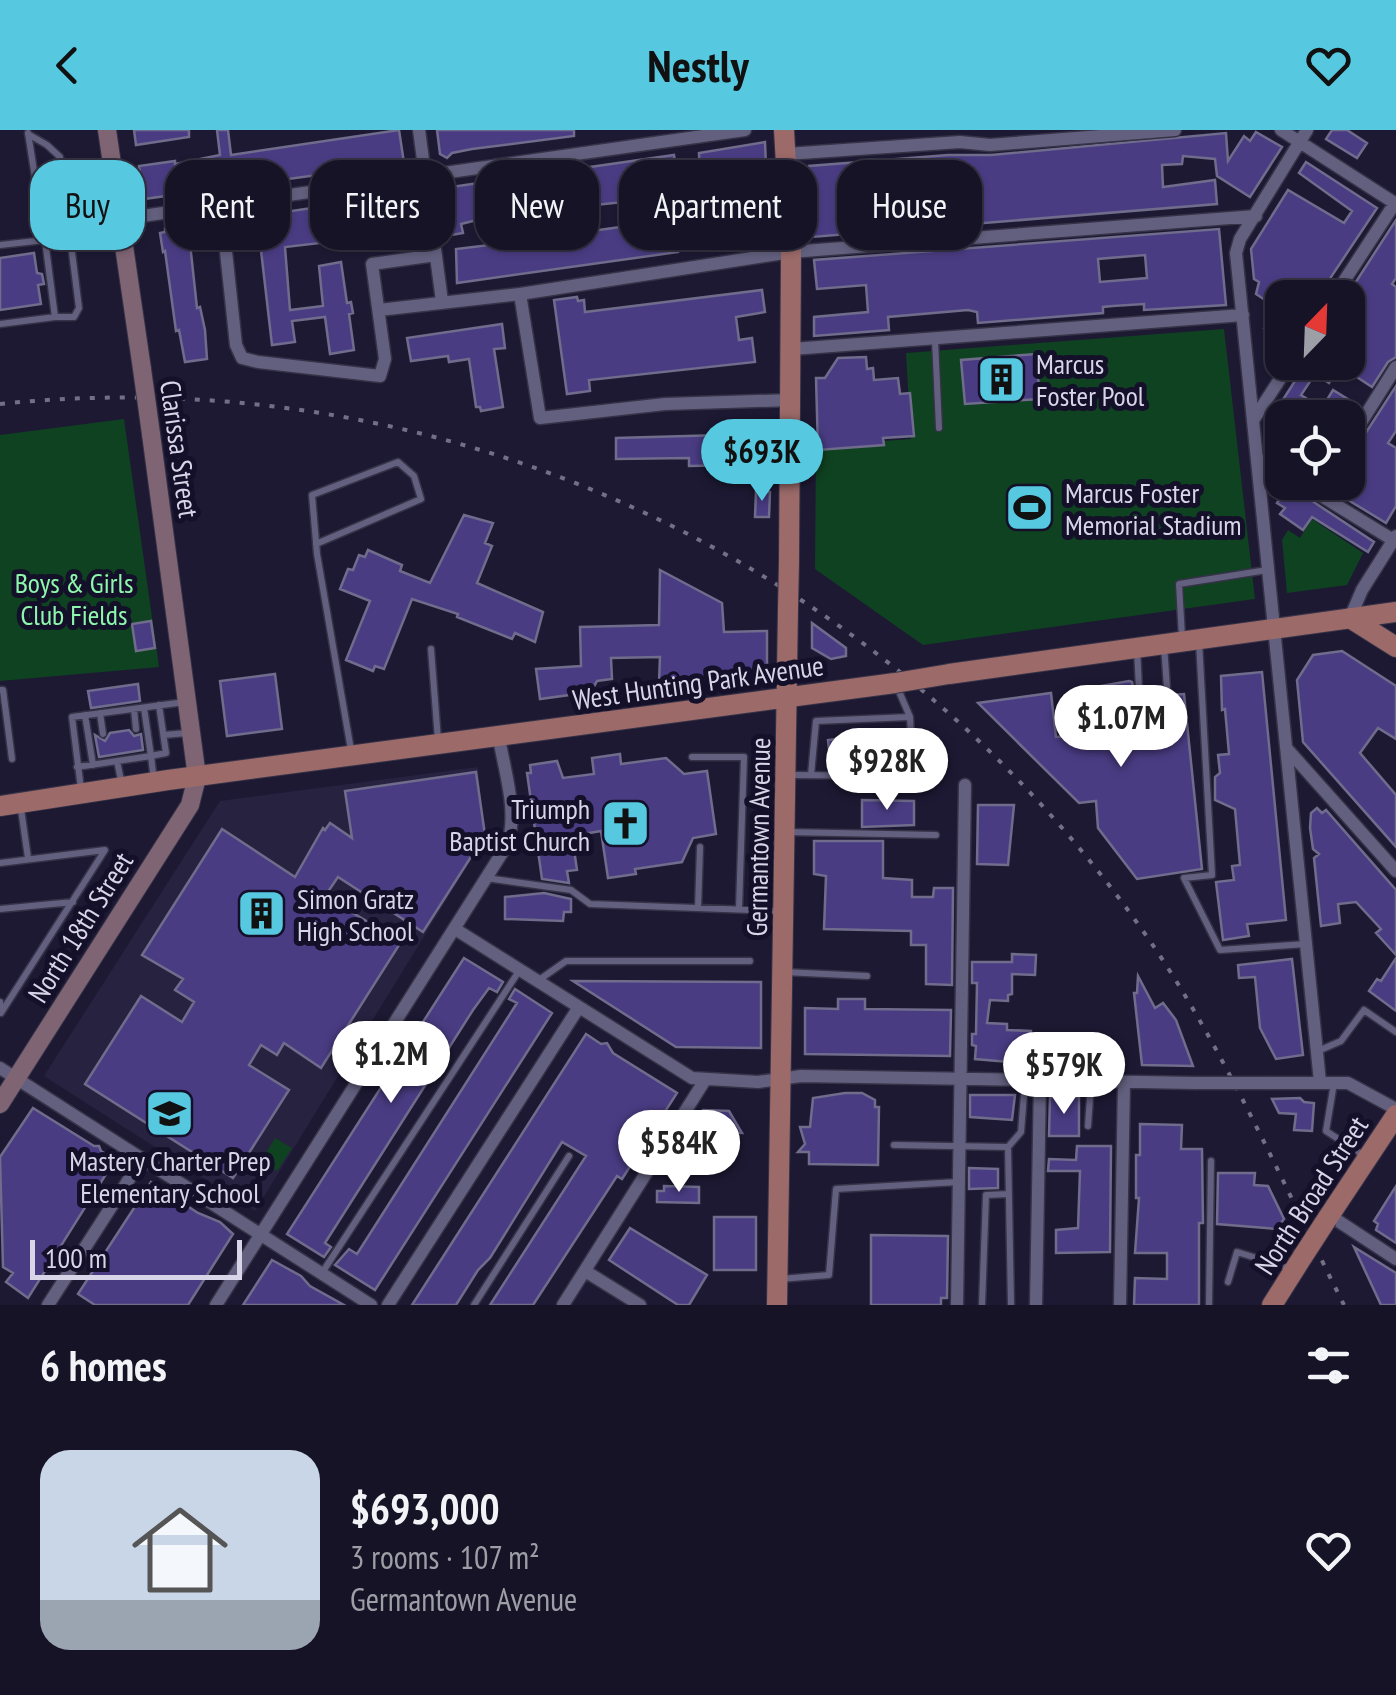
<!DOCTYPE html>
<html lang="en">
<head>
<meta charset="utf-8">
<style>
	:root { --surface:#161326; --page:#232032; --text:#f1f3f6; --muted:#9e9ea7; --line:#353243; --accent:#56c9e1 }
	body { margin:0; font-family:"PT Sans Narrow",sans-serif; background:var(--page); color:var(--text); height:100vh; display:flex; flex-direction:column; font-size:38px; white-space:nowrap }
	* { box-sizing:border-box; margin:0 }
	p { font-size:32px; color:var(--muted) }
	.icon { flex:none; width:55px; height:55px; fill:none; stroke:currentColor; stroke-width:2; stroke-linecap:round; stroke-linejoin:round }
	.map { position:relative; height:1175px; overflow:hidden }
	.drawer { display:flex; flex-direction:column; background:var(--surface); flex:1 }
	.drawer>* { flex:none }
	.banner { position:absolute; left:30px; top:30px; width:1338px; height:90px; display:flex; gap:20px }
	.needle { width:65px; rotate:23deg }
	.fabs { position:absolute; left:1265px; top:150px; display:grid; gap:20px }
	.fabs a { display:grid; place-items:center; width:100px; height:100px; border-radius:20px; background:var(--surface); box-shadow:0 2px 8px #0004,0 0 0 2px var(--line); font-size:50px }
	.scale { position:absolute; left:30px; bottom:25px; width:212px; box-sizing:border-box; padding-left:10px; border:5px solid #d7d5e7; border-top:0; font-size:28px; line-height:35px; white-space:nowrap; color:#d7d5e7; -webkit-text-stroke:8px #141029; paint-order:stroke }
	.price { position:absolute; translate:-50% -85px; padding:0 22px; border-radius:35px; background:#fff; color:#222; font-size:32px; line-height:65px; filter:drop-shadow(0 2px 5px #0008) }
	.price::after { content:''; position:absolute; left:50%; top:60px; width:30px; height:22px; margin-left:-15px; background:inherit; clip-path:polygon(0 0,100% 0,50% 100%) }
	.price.active { background:var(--accent); color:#111 }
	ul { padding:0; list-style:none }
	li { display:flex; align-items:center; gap:30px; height:250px; padding:0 40px }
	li+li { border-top:2px solid var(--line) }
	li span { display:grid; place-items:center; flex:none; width:280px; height:200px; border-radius:30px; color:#555 }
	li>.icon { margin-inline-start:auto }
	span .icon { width:120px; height:120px; fill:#fffc; stroke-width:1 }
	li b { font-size:42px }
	h2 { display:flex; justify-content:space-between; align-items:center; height:120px; padding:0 40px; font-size:42px }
	.chip { padding:0 35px; border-radius:30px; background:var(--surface); box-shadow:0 2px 8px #0004,0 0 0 2px var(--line); font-size:35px; line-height:90px }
	.chip.active { background:var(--accent); color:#111 }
	header { display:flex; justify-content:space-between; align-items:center; height:130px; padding:0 40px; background:var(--accent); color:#111; font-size:45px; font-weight:700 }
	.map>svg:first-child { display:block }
	.built { fill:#282241 }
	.green { fill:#0f4221 }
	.building { fill:#4a3c83; stroke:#6f6c8c; stroke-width:2.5; fill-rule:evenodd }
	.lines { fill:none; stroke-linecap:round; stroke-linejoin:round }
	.lane-casing { stroke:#363247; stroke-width:9 }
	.street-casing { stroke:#363247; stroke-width:15 }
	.secondary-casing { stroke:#363247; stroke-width:20 }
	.primary-casing { stroke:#363247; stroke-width:22 }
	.lane { stroke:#63607f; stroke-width:6 }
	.street { stroke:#63607f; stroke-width:12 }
	.secondary { stroke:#7f6574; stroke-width:18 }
	.primary { stroke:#9b6a69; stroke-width:20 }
	.rail { stroke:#737086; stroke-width:4; stroke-dasharray:5 10; stroke-linecap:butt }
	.street-bridge-casing { stroke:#363247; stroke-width:15; stroke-linecap:butt }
	.secondary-bridge-casing { stroke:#363247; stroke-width:20; stroke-linecap:butt }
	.primary-bridge-casing { stroke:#363247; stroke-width:22; stroke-linecap:butt }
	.street-bridge { stroke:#63607f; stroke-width:12 }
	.secondary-bridge { stroke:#7f6574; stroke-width:18 }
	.primary-bridge { stroke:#9b6a69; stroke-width:20 }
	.labels { text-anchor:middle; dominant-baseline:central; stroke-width:10; stroke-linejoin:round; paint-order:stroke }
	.poi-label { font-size:28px; fill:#d7d5e7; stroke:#141029; text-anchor:start }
	.street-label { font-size:28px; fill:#d7d5e7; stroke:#141029 }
	.park-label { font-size:28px; fill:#8df7ab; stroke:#141029 }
</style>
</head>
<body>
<header><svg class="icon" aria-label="back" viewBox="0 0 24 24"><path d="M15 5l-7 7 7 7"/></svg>Nestly<svg class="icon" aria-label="heart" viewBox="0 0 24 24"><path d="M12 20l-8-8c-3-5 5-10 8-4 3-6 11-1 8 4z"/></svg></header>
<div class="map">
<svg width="1396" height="1175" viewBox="0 0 1396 1175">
	<rect width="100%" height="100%" fill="#1d1933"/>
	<path class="built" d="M478,637L484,709L255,1081L44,946L220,671Z"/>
	<path class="green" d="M1224,199L1255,469L923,515L815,439L816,316L911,309L906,223Z
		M124,289L159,537L0,551V305Z
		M1312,389L1363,423L1347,455L1287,463L1282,410L1288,400L1300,408Z
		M275,1008L292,1018L277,1041L261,1031Z"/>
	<path class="building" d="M134,0H189V7L136,15Z
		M217,0H228L231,25L399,0L404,33L144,69L139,36L175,31V34L220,25Z
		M437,0H574V6L472,19L452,23L447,28L440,24Z
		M1332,0H1347L1367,13L1357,28L1326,9Z
		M1256,2L1282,17L1250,67L1217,46L1215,29L1183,26L1182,34L1162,35L1163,57L1215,50L1217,74L812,107L809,36L948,25H991L1226,3L1228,31L1244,6L1250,11Z
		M765,12L769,109L703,118L700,98L715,97L713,72L692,73L691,54L700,52L699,23Z
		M674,25L680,66L586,76L577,74L552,78L553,82L537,84H501L461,94L463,103L451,105L444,58Z
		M1306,32L1377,78L1331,147L1323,168H1282V210L1264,198L1276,177L1256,164L1259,152L1254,149L1251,119L1288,60L1344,93L1352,81L1299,43Z
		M408,64L415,114L396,116L392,102L376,104L374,89L352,90L355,109L285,117L290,180L323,176L319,136L341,132L347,173L351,172L353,183L349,184L354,220L330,224L325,187L292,191L295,212L272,215L257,86Z
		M1396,90V148L1392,154L1396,157V227L1388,232L1372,257L1340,236L1329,253L1315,244L1301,265L1322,278L1333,260L1359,276L1348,295V288H1282V308L1268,299V293L1304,237L1301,232H1348V164Z
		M664,91L665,96L673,95L675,100L678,122L457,153L456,119L514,112L515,117L529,115L549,111L548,107Z
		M188,95L197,178L200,177L205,200L207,229L185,232L179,200L176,201L165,121L163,122L160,103L165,102V98Z
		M1219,99L1226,175L1144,180V174L1113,176L1103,177V183L978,193L977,182L968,180L888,187L889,200L814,206V187L868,182L866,155L817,159L814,130ZM1145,125L1147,148L1100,152L1098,129Z
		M34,123L37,143L42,144L44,154L38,155L41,174L0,180V128Z
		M762,160L765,182L736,187L739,210L752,208L755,232L589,250L590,261L567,264L554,170L577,167L578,171L584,170L585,182Z
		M502,194L505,218L494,219L503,277L481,281L480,277H476L469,229L449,232L448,226L411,231L407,208Z
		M1036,224L1040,269L965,274L961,230Z
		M866,227L867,239L873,238L874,250L898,248L900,264L910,263L914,306L883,308L884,315L818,320L816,248H825L838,228Z
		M1396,256V301L1388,313L1396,318V376L1386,393L1330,359L1334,352H1348V323L1356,318Z
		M757,304V327H742V335L689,336V328L616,329V308Z
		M1288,355L1374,412L1368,422L1312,387L1303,400L1280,384L1285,378L1277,373Z
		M756,361L770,362L769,387H755Z
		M464,385L493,393L485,413L492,416L477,453L543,482L535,512L515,503L512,509L457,487L458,484L412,469L384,539L375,536L373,541L346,530L370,471L340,459L348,439L353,440L359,425L365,427L368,420L402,435L400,441L430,453Z
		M660,440L722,473L724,502L767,501V538L702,550L659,552L660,527L611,528L612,549L597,551L591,562L540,569L536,539L581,536L580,497L659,495Z
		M151,491L155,518L136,521L132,494Z
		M812,493L846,518V526L831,529L812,518Z
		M1342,521L1396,556V609L1378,598L1360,623L1396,665V717L1303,612L1297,550L1313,525Z
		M1262,542L1286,790L1247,794L1249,806L1223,810L1216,752L1234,750L1232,736L1240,735L1235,679L1215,670V647L1220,643L1218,625L1229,624L1225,579L1222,580L1221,546Z
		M275,544L282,599L227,606L220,551Z
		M1129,551L1132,552L1135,567L1184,564L1202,739L1137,749L1098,698L1096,671L1079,673L978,573L1051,563L1056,607L1088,605L1084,559Z
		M138,554L140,571L91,578L88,561Z
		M129,600L134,606L141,604L143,620L99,627L95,605L105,611L110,603Z
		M885,603L887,622L830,629L828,610Z
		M620,624L621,634L666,628L684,644L707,641L716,704L693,708L682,732L635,739L636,744L608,748L601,701L572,706L577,740L567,741L569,753L542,749L527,643H531L530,635L557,631L563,648L594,644L592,628Z
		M476,642L485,705L423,802L338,747L325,766L401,812L321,938L284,913L277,925L261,915L249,935L289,960L233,1048L85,954L141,866L182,892L194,872L175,860L183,849L142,825L222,699L295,747L323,698L325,700L330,693L352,708L345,661Z
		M862,670L914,671V695L862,697Z
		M978,675H1014L1008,735L977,734Z
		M1317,678L1322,683L1326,680L1396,760V825L1376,803L1381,799L1356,772L1338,774L1340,793L1321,796L1314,728L1319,724L1313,719L1310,698L1311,683Z
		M814,711H883V748L912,750V767H933L934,758H953L952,855L926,854V815H911V801L824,799L826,746L814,744Z
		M544,763L571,769V782H564L563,791L505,789V767Z
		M1012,824L1036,825L1035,845L1012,844V864L1008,865V871L990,870L987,893L1007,894V900L1031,901L1033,934L975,929L976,916L972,915V904H976L977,853H972V832H1012Z
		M464,828L503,852L497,862L489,858L473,880L325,1113L331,1117L324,1127L287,1104Z
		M1396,828V881L1369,861L1377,849L1381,851Z
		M1292,829L1303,925L1276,929L1260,898L1255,847L1239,848L1238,835Z
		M1138,846L1155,878L1163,873L1176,890L1193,936L1142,935L1134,863H1137Z
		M573,851L761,852V918L676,917Z
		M515,859L552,883L375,1160L335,1135L349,1119L357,1124L517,873L509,869Z
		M838,869H865V879L951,880L950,926L805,924V878L838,879Z
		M586,904L601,914L607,913L613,923L677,963L622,1049L617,1046L533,1175H490L586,1026L562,1012L490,1128L478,1140L456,1175H412Z
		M845,963H862L875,970V977H879L878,1035L809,1034V1022H798L805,1014L800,997H810L813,968Z
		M970,965H1015L1012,990L970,987Z
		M1050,967H1079V1006H1049Z
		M1300,968L1304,972L1314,973L1312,1001L1294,1000L1296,984L1279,983L1272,969Z
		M33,978L94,1016H99L101,1021L115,1030L28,1168L6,1152L13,1143L3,1137L0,1027Z
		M703,980L729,981L742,1003L689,1002Z
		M1140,994L1182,995L1181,1019H1202L1203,1093H1199V1175H1134L1135,1148L1167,1149V1123H1135L1139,1068H1136V1025H1140Z
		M1077,1016H1111L1110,1122L1056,1123V1100L1078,1098L1080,1041H1048L1049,1029L1076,1030Z
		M969,1038L998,1039V1058L969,1059Z
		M1218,1043H1255L1254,1055L1268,1056L1284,1089L1277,1099L1217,1094Z
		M151,1052L165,1061L171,1060L172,1066L198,1083L220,1092L233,1104L188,1175H95L78,1164Z
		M664,1056L699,1057V1073L657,1072V1061H664Z
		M1396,1056V1113L1376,1100L1378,1094L1374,1091Z
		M714,1087H756V1140H714Z
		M630,1098L707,1145L689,1175H678L609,1130Z
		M871,1105L948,1106L947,1168H941V1175H871Z
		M1354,1117L1396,1143V1175H1381Z
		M272,1130L301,1146L310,1156L344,1175H243Z"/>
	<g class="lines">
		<defs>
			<path id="lane" d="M28,4L47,15L60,27L79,178L74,187H55
				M0,115L45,110L28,3
				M0,194L55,187L45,110
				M935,210L939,298
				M316,414L421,369L414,346L398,332L312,365L317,424L351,620
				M1182,507L1179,454L1267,440
				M1199,512L1212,745L1184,748L1220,820L1306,814
				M1164,515L1167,558
				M431,519L438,610
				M1137,519L1139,558
				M0,560H3L12,629
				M134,579L136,599
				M100,583L103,604
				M85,585L93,635
				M164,605L187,603
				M692,627H744L739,779
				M117,631L122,655
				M77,637L151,626L144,578
				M790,645L913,646L910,587L898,559
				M811,645L816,591L910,587
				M154,651L151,626L166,623L159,575
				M81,659L72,587L185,572
				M21,679L28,728
				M786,702L936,705
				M0,733L105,720L1,883L0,872
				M486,748L571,760L590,774L778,781
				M698,778L700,717
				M0,779L73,772
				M784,842L867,846
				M539,850L566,831H750
				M1318,921L1341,911L1364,880L1396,902
				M1334,953L1326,1001L1363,1025
				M1088,996L1091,953
				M894,1015L1008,1017L1021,1002L1025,952
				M1008,1017L1011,1175
				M322,1143L519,841
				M780,1149L829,1145L836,1059L958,1052
				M1228,1152L1237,1122L1289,1138
				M474,1175L569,1026
				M982,1175L986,1065L1009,1064
				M1209,1175L1211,1031"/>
			<path id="street" d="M419,0L442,171
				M1281,0L1396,74
				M1307,0L1240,109L1236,123L1320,952
				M786,24L960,12L990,15L1175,0
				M221,75L236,215L242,228L258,232L380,246L385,229L372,134L436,125
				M121,89L745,0
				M520,164L540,288L665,274L791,270
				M1333,168L1395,73
				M379,180L520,164L791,122L1256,86
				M792,219L1243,185
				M1254,289L1291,232
				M1348,313L1396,237
				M1257,329L1282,343
				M1299,352L1393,410
				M1350,488L1362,460L1396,406
				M1288,620L1396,741
				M455,799L692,948L758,952L801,946L1195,953
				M0,938L371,1175
				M1267,953H1348L1396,979
				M1329,1085L1396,1129
				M585,1141L640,1175
				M48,1175L142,1029
				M216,1175L507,715C519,684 504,639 499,608
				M388,1175L579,877
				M563,1175L705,950
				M957,1175L965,655
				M1036,1175L1040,951
				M1120,1175L1124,952"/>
			<path id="secondary" d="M107,0L142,239
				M0,974L190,675L197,647L151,304"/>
			<path id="primary" d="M784,0L791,122L789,432
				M1350,488L1396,517
				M949,544L1396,482
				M0,676L168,650L895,553
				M1327,1089L1396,985
				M777,1175L788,478
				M1272,1175L1303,1126"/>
		</defs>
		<use href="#lane" class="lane-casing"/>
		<use href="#street" class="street-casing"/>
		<use href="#secondary" class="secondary-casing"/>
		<use href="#primary" class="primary-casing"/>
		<use href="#lane" class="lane"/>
		<use href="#street" class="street"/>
		<use href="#secondary" class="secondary"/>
		<use href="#primary" class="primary"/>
		<path class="rail" d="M0,274C455,227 891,437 1150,811C1225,920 1284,1056 1344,1175"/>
		<defs>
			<path id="street-bridge" d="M1195,953H1267"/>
			<path id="secondary-bridge" d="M142,239L151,304"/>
			<path id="primary-bridge" d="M788,478L789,432
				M895,553L949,544
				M1303,1126L1327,1089"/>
		</defs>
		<use href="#street-bridge" class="street-bridge-casing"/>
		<use href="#secondary-bridge" class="secondary-bridge-casing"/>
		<use href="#primary-bridge" class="primary-bridge-casing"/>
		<use href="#street-bridge" class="street-bridge"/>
		<use href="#secondary-bridge" class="secondary-bridge"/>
		<use href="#primary-bridge" class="primary-bridge"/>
	</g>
	<defs>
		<symbol id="building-square" viewBox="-11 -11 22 22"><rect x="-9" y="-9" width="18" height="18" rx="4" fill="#56c9e1" stroke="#141029"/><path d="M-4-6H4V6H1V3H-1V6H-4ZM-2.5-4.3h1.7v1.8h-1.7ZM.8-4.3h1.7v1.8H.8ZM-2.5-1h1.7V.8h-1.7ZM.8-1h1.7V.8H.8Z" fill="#111"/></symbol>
		<symbol id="stadium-square" viewBox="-11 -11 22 22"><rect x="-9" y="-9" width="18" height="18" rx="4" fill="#56c9e1" stroke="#141029"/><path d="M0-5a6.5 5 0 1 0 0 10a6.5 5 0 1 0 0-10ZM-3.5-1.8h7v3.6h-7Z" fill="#111"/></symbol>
		<symbol id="church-square" viewBox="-11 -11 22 22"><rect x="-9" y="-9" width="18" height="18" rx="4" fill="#56c9e1" stroke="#141029"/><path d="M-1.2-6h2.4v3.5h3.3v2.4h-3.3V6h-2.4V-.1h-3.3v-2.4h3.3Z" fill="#111"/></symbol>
		<symbol id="school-square" viewBox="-11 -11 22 22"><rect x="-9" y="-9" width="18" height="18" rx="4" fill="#56c9e1" stroke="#141029"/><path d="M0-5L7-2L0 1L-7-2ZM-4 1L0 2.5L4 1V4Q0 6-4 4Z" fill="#111"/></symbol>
	</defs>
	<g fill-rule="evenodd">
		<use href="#building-square" x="974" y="222" width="55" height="55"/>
		<use href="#stadium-square" x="1002" y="350" width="55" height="55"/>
		<use href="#church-square" x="598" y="666" width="55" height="55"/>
		<use href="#building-square" x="234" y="756" width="55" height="55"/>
		<use href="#school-square" x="142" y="956" width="55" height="55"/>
	</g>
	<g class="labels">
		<g class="poi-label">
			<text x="1036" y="233">Marcus<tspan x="1036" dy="32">Foster Pool</tspan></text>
			<text x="1065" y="362">Marcus Foster<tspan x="1065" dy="32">Memorial Stadium</tspan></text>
			<text x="590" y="678" text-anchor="end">Triumph<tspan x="590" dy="32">Baptist Church</tspan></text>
			<text x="297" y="768">Simon Gratz<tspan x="297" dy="32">High School</tspan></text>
			<text x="170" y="1030" text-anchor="middle">Mastery Charter Prep<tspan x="170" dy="32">Elementary School</tspan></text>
		</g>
		<g class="street-label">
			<text transform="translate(180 319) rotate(82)">Clarissa Street</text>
			<text transform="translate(698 552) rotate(-8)">West Hunting Park Avenue</text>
			<text transform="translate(758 707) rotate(-89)">Germantown Avenue</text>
			<text transform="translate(80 797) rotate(-58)">North 18th Street</text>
			<text transform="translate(1311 1065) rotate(-57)">North Broad Street</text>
		</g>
		<g class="park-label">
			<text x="74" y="452">Boys &amp; Girls<tspan x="74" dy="32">Club Fields</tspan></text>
		</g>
	</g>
</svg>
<div class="fabs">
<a><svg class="needle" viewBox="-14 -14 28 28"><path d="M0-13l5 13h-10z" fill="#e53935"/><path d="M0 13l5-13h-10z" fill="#9e9ea7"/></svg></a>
<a><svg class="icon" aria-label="locate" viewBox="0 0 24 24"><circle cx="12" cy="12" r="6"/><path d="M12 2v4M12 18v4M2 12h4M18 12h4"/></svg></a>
</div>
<div class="scale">100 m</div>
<b class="price active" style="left:762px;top:374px">$693K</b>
<b class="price" style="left:1121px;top:640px">$1.07M</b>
<b class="price" style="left:887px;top:683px">$928K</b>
<b class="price" style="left:391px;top:976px">$1.2M</b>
<b class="price" style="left:1064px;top:987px">$579K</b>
<b class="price" style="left:679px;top:1065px">$584K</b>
<div class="banner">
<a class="chip active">Buy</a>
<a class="chip">Rent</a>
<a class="chip">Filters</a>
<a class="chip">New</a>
<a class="chip">Apartment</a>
<a class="chip">House</a>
</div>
</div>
<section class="drawer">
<h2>6 homes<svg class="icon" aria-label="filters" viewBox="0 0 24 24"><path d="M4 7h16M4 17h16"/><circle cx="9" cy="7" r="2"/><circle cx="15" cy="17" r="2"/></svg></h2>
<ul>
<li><span style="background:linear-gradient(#c9d6e8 75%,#9aa5b1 0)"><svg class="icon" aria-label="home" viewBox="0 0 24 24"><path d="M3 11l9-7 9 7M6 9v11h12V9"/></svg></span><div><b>$693,000</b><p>3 rooms · 107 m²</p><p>Germantown Avenue</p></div><svg class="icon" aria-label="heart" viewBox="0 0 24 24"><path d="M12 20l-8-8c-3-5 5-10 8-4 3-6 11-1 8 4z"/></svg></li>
</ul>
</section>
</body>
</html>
